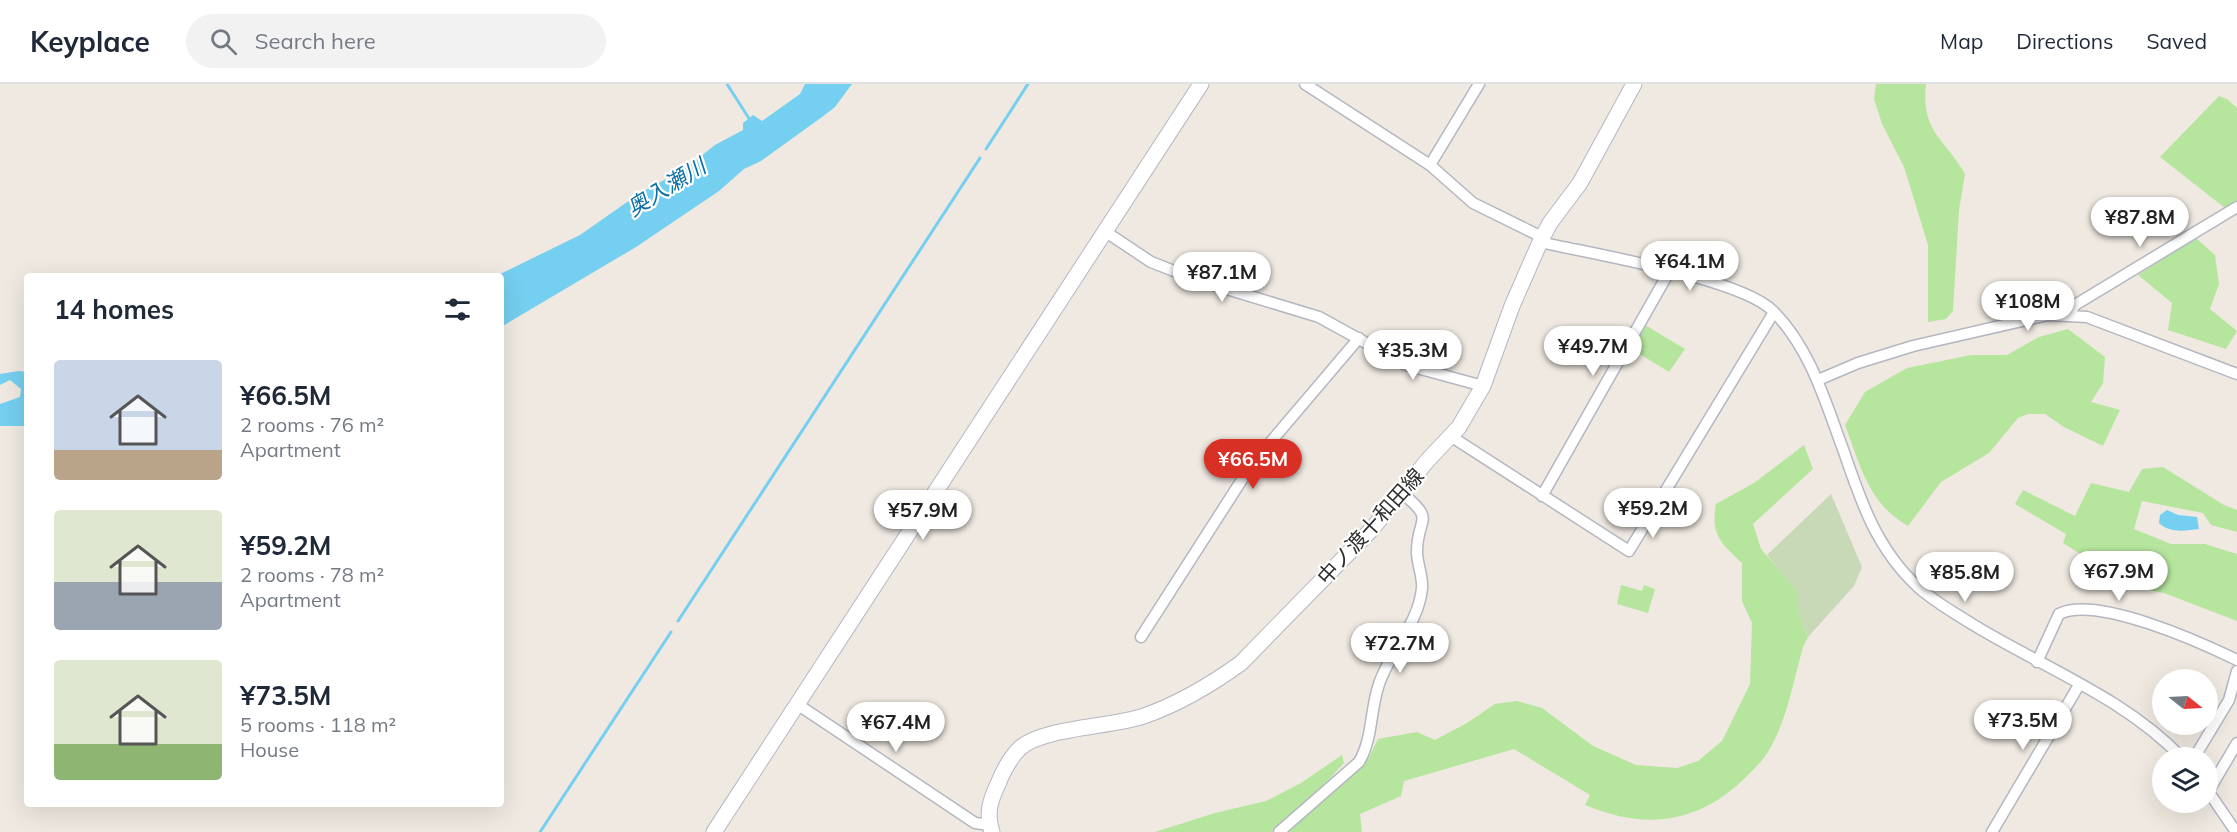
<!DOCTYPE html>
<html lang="en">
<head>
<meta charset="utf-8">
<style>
	:root { --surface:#fff; --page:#f2f2f3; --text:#1f2937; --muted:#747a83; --line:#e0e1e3; --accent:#d93025 }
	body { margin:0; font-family:Mulish,"Noto Sans JP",sans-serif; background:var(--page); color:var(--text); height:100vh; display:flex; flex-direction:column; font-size:22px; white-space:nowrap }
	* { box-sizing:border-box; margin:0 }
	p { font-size:20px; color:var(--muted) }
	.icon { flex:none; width:33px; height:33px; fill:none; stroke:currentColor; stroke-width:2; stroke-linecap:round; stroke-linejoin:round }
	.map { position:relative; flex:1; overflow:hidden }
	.details { position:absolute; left:24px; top:189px; width:480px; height:534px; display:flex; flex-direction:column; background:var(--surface); border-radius:6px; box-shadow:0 6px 24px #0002 }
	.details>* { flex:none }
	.needle { width:39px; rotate:108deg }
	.buttons { position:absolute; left:2152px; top:585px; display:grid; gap:12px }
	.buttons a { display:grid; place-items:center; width:66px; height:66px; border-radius:50%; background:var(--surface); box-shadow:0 6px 24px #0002; font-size:30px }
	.price { position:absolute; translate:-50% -51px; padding:0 14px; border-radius:21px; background:#fff; color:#222; font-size:20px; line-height:39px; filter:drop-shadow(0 2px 3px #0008) }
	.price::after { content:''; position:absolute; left:50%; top:36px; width:18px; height:14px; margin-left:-9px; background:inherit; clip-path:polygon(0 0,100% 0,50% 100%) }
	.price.active { background:var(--accent); color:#fff }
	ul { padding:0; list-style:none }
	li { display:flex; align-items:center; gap:18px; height:150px; padding:0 30px }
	li span { display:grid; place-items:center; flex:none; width:168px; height:120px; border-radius:6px; color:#555 }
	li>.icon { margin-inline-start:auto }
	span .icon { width:72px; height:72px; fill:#fffc; stroke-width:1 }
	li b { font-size:26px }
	h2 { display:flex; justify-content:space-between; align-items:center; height:72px; padding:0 30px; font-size:26px }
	header { display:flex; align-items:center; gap:36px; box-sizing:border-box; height:84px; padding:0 30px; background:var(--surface); border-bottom:2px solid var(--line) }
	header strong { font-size:28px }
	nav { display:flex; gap:33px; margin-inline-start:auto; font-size:21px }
	.search { width:420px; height:54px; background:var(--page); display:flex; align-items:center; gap:15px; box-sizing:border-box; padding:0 21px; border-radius:33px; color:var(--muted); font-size:22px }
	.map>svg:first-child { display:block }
	.green { fill:#b6e59e }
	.cemetery { fill:#c8d9b8 }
	.water { fill:#75cff0 }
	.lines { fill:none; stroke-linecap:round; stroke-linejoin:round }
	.stream { stroke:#75cff0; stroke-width:3 }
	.street-casing { stroke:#b4b7c1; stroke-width:13 }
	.secondary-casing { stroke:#b4b7c1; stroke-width:17 }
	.street { stroke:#fff; stroke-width:10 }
	.secondary { stroke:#fff; stroke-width:15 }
	.labels { text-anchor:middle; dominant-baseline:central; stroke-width:4.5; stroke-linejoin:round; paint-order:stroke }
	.street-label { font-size:21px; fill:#2e2e2e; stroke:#fff }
	.water-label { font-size:22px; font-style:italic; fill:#0d6fa3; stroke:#fff }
</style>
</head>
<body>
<header>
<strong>Keyplace</strong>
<div class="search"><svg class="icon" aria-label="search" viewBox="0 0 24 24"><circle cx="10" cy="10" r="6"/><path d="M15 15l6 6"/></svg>Search here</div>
<nav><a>Map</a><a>Directions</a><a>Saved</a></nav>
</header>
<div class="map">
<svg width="2237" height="748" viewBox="0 0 2237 748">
	<rect width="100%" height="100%" fill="#efe9e1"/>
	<path class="green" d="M1876,0H1926C1921,49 1944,53 1965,90L1959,126L1953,227L1946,235L1928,238V161L1904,83L1882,40L1874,15Z
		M2219,12L2227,15L2237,24V116L2225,124L2160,73Z
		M2196,154L2215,171L2219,200L2210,225L2237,247L2226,265L2168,246L2172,219L2138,191Z
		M1645,241L1685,265L1669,288L1630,264Z
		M2068,245L2105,273L2103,299L2091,318L2120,326L2103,362L2064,343L2045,330H2028L2018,334L1989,369L1941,398L1908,442C1869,420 1860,381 1845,341L1865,308L1907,284L1971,271H2007L2039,253Z
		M1804,361L1813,385L1753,440L1761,465L1799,509L1798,529L1808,553L1803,563C1794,595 1788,630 1773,659C1766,674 1755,684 1744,695C1697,740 1645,746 1585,721L1590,711L1514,665L1404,697L1401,712L1360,730L1362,748H1288L1368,675L1378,655L1417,648L1435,656L1467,639L1495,620L1517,617L1542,624L1593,662L1636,681L1677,684L1698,677L1722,657L1750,600L1752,539L1742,517V479C1722,460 1710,451 1716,420L1754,399Z
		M2163,383L2224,421L2237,426V448L2211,441L2203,429L2142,417L2134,445L2171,460H2205L2237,470V537L2164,509L2082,493L2090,476L2063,459L2066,450L2015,420L2023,406L2075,432L2091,399L2129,408L2142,385Z
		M1621,501L1642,507L1644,501L1655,505L1648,529L1617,520Z
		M1342,671L1344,679L1320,705L1271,748H1155L1215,729L1266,717L1301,699Z"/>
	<path class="cemetery" d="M1831,410L1862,483L1854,502L1808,553L1798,529V509L1767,471Z"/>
	<path class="water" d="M805,0H852L835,23L822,33L761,77L744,85L719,107L636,163L501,243V192H496L580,151L640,109L686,84L715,61L743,46V39L753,31L762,37L800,10Z
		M19,287L27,288V342H0V320L20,313L21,305L10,296L0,301V290Z
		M2167,426L2178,431L2197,433L2199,445C2185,447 2169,449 2159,439L2160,431Z"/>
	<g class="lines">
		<path class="stream" d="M727,0L750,36
			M986,65L1028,0
			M678,537L980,74
			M540,748L671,548"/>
		<defs>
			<path id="street" d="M1305,0L1430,81L1473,119L1542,153
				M1430,81L1479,0
				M1106,148L1151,178L1197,196L1319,233L1406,281L1483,302
				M1540,158C1591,170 1740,194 1773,227C1811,265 1826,320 1844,368C1861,418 1877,465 1917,502C1933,517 1953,528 1972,540C2042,583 2125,614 2182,674
				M2069,231L2075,221L2237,123
				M1818,296L1858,279L1913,262L2048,231L2087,233L2237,290
				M1452,353L1629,467L1774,228
				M1542,412L1669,188
				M1141,553L1252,380L1359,254
				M2037,578L2059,530C2096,511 2200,558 2237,576
				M797,620L975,739L990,741
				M2194,674L2229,616L2237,587
				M2208,707L2236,748
				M2208,708L2237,659
				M1279,748L1359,678C1373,654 1370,626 1379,600C1390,567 1419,539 1422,504C1423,492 1417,480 1417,468C1417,432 1437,438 1402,409
				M1992,748L2079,601"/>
			<path id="secondary" d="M714,748L1201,0
				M992,748C986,729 990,717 998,700C1003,687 1010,674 1020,664C1041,644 1112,643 1144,632C1178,620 1212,600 1241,579L1372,445L1427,377L1459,343L1483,302L1512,222L1540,158L1550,139L1580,99L1634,0"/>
		</defs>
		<use href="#street" class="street-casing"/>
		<use href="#secondary" class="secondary-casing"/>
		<use href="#street" class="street"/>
		<use href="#secondary" class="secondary"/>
	</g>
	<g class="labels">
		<g class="street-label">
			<text transform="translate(1370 442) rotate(-48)">中ノ渡十和田線</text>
		</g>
		<g class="water-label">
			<text transform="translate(666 103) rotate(-32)">奥入瀬川</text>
		</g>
	</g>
</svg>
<div class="buttons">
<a><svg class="needle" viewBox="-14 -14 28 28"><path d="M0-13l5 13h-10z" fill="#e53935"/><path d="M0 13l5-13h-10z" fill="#747a83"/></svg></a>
<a><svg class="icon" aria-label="layers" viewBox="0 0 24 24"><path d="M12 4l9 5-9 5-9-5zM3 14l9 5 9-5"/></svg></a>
</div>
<b class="price" style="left:2140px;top:164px">¥87.8M</b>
<b class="price" style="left:1690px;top:208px">¥64.1M</b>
<b class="price" style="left:1222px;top:219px">¥87.1M</b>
<b class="price" style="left:2028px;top:248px">¥108M</b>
<b class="price" style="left:1593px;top:293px">¥49.7M</b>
<b class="price" style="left:1413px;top:297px">¥35.3M</b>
<b class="price active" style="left:1253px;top:406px">¥66.5M</b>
<b class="price" style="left:1653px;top:455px">¥59.2M</b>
<b class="price" style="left:923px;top:457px">¥57.9M</b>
<b class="price" style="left:2119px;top:518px">¥67.9M</b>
<b class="price" style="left:1965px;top:519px">¥85.8M</b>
<b class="price" style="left:1400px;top:590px">¥72.7M</b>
<b class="price" style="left:2023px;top:667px">¥73.5M</b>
<b class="price" style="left:896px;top:669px">¥67.4M</b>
<section class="details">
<h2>14 homes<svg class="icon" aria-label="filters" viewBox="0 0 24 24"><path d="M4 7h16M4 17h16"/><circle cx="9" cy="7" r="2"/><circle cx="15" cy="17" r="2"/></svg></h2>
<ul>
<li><span style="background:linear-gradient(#c9d6e8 75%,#b9a48a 0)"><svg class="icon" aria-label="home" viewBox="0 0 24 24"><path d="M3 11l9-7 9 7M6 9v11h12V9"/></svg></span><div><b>¥66.5M</b><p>2 rooms · 76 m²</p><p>Apartment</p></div></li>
<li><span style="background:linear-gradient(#dfe7d0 60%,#9aa5b1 0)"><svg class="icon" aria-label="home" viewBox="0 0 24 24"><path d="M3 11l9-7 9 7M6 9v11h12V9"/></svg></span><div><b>¥59.2M</b><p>2 rooms · 78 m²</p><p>Apartment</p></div></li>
<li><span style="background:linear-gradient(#dfe7d0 70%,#8fb573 0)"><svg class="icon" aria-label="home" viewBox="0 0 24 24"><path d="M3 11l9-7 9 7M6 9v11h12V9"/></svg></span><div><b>¥73.5M</b><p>5 rooms · 118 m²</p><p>House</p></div></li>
</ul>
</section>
</div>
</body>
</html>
